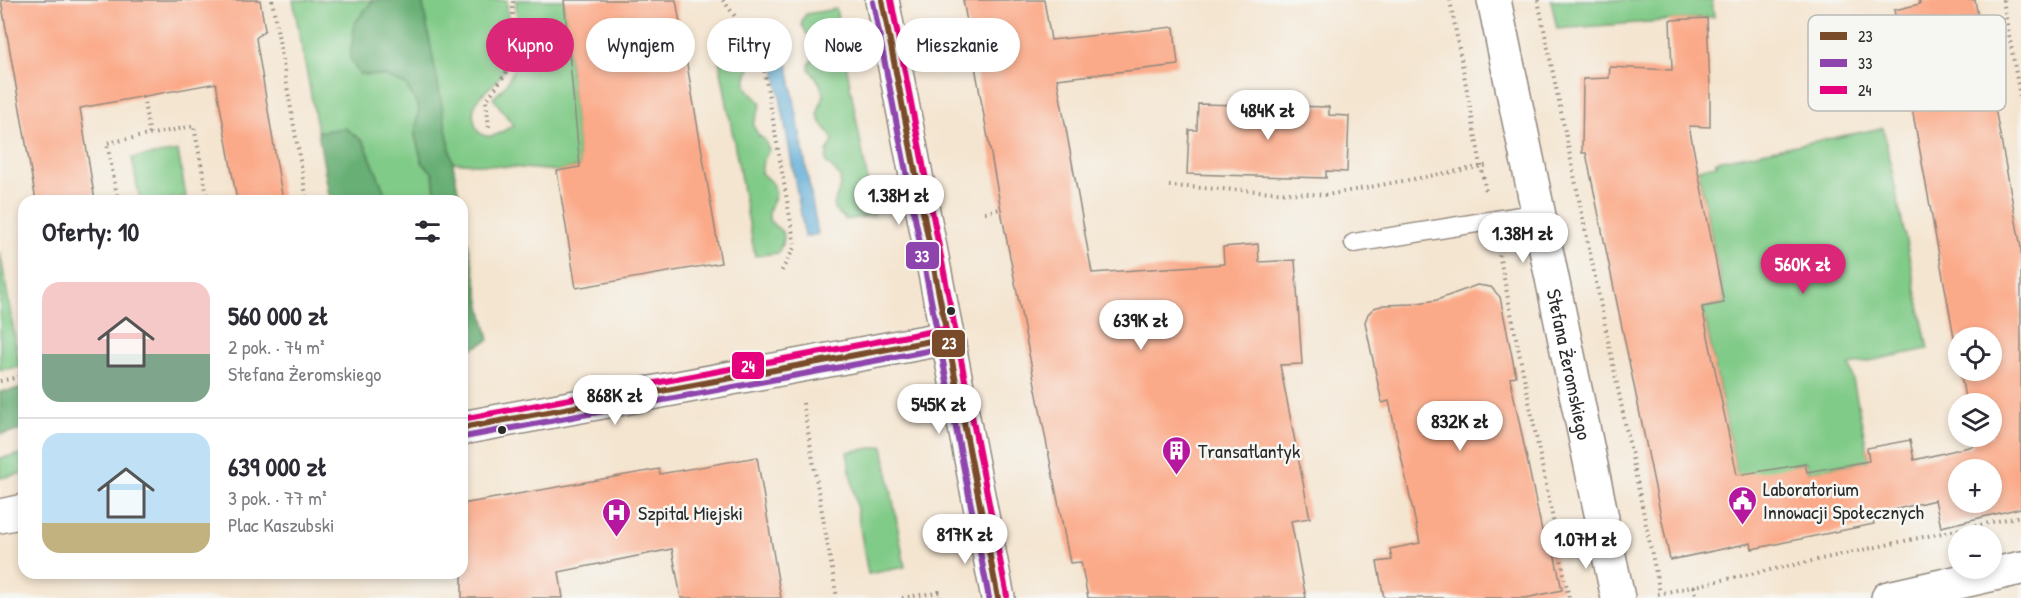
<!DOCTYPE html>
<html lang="pl">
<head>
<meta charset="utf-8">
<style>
	:root { --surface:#fff; --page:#f2f2f3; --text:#2b2b33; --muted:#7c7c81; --line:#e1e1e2; --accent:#db2777 }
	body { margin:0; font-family:"Patrick Hand",sans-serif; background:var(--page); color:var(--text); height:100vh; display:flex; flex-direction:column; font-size:22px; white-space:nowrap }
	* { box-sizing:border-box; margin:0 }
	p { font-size:20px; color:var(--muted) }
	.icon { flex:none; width:33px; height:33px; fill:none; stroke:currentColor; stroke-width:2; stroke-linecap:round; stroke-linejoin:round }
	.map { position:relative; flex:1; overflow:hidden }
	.sheet { position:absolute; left:18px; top:195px; width:450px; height:384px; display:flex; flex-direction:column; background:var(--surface); border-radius:18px; box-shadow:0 3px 9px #0003 }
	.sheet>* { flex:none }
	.guide { position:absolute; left:486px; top:18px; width:570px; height:54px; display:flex; gap:12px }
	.fabs { position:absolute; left:1948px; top:327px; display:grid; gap:12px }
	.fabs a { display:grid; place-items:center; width:54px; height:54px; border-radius:50%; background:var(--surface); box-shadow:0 3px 9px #0003; font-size:30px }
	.price { position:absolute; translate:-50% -51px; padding:0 14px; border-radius:21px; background:#fff; color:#222; font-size:20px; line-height:39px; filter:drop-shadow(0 2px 3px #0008) }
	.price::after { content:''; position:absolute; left:50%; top:36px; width:18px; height:14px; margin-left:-9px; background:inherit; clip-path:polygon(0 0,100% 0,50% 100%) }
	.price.current { background:var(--accent); color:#fff }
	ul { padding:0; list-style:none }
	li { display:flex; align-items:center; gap:18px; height:150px; padding:0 24px }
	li+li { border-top:2px solid var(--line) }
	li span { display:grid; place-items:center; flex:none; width:168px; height:120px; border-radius:18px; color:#555 }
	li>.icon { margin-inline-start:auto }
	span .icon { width:72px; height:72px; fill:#fffc; stroke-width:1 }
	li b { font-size:26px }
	h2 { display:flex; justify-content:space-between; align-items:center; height:72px; padding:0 24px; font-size:26px }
	.tag { padding:0 21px; border-radius:27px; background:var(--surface); box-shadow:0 3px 9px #0003; font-size:21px; line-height:54px }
	.tag.current { background:var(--accent); color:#fff }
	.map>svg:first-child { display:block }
	.green { fill:#81cb88; stroke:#567b5a; stroke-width:1.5 }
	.forest { fill:#68af74; stroke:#4a6d50; stroke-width:1.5 }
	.water { fill:#5cabd6; stroke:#446b80; stroke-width:1.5 }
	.building { fill:#fbaa89; fill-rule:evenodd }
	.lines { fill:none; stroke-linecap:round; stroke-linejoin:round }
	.service-casing { stroke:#90887e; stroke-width:21 }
	.minor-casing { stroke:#90887e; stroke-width:36 }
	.tertiary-casing { stroke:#90887e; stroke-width:36 }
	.path { stroke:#90887e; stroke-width:4; stroke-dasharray:1.5 4.5; stroke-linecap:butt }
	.service { stroke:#fff; stroke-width:18 }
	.minor { stroke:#fff; stroke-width:33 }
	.tertiary { stroke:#fff; stroke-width:33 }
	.bus-1-casing { stroke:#f6f6f2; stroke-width:10 }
	.bus-2-casing { stroke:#f6f6f2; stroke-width:10 }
	.bus-3-casing { stroke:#f6f6f2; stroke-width:10 }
	.bus-1 { stroke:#7a4b2a; stroke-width:6 }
	.bus-2 { stroke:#8e44ad; stroke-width:6 }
	.bus-3 { stroke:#e5007d; stroke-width:6 }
	.bus-dot { fill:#2b2b2b; stroke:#f6f6f2; stroke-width:2 }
	.labels { text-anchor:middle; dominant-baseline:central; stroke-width:5; stroke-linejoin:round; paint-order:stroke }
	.street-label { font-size:20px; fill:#2b2b2b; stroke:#f6f6f2 }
	.poi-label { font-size:20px; fill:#2b2b2b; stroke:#f6f6f2; text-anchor:start }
	.key { fill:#f6f6f2; stroke:#b9b9b6; stroke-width:1.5 }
	.key-label { font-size:16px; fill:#2b2b2b }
	.line-badge { stroke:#f6f6f2; stroke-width:2 }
	.badge-label { font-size:16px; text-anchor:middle; font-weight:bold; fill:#fff }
</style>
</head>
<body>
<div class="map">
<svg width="2021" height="598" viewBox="0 0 2021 598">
	<rect width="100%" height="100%" fill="#f6f6f2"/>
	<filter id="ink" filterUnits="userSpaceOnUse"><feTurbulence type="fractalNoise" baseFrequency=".0167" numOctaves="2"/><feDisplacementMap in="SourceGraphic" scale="12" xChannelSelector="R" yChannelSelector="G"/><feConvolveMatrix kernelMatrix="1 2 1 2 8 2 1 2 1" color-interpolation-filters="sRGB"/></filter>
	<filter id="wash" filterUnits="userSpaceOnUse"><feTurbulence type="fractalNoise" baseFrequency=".008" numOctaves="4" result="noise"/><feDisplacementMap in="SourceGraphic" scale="24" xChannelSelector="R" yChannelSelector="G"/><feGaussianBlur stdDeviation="1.35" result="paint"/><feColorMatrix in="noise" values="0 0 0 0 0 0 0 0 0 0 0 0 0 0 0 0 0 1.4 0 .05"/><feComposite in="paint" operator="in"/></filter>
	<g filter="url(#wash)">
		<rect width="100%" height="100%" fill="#f4e5d0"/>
		<path class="green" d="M293,0H373L355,23L350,58L359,74L385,76L406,84L419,108L415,135L422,162L433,173L436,201H388L364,142L345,128L318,132Z
			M422,0H507C507,19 512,53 504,70C494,91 466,95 475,124C477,129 478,133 483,135C493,140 505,130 513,125L493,98C525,72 516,38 516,0H564L580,167L557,171L452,162Z
			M1551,0H1712L1714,17L1557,29Z
			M836,9L874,215L846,220L834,209C833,198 843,189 840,178C838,172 830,167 826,162L827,152L833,141C831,131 818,124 818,114C818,108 823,100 824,94L819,82L809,69V65L817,52L802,25V20L806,14Z
			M745,49C762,66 743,68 746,85C748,93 757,96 761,104L753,125L759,136L764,139L769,150L763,161L761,173L772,183L776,194L769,211V220C782,235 790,228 778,253L755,256L718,54Z
			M1883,128L1928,349L1850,365L1869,460L1808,472L1806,462L1793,465L1794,474L1739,485L1703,308L1725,303L1698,169L1716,165V161Z
			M178,151L186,197L160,201H140L132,158Z
			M0,252L20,367L0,370Z
			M883,446L905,567L868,574L847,452Z
			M24,454V473L0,478V458Z"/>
		<path class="forest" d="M373,0H422L460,201H436L433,173L422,162L415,135L419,108L406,85L385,76L359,74L350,58L355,23Z
			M345,128L364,142L388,201H330L318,132Z
			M462,212L480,302L489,340L472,349L462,351Z
			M24,388V430L0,434V392Z"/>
		<path class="water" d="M786,55L818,234L805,237L773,57Z"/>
		<g id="blocks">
			<path class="building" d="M1,0H260L265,30L256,38L283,201H237L216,83L80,108L95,201H36Z
				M564,0H676L721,263L576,288L557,171L580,167Z
				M963,0H1044L1051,40L1174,27L1178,65L1057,79L1092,273L1224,264L1223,247L1258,244L1259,262L1295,260L1302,364L1280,365L1310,518L1291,521L1306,598H1088L1081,562L1070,563L1003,221Z
				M1919,0H1975L2021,248V508L1941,527L1935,500L1872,515L1874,524L1752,549L1751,543L1670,560L1586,153H1582L1583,79L1609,78L1610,67L1672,70L1670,20L1707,18L1710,87V127L1689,126L1724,303L1702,307L1737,475L1805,464L1807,472L1869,461L1867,448L1910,440L1914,460L1973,446L1971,436H1992V404H1966L1960,370H1992V338H1959V364L1894,10L1920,4ZM1959,470H1992V502H1959Z
				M1198,104L1329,107V115L1349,116L1347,172L1326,171V178L1187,174L1189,130H1197Z
				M1477,285L1491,287L1500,297L1516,376L1510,378L1542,531L1549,529L1562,590L1526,598H1384L1377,562L1392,560L1390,549L1420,543L1389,401L1382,403L1365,322L1368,314L1374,308L1384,305L1412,304L1437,300Z
				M757,457L781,598H681L672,549L559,572L563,598H462V504L659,469L660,474Z"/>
		</g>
	</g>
	<g filter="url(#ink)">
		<use href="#blocks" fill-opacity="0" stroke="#90887e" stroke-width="1.5"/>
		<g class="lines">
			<defs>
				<path id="service" d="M1354,243L1538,213"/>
				<g id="minor">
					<path id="s1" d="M1494,0L1602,518"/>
					<path d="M1604,532L1618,598"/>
					<path d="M1888,598L2021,568"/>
				</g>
				<path id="tertiary" d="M882,0L998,598
					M462,428L947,338
					M0,516L24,511"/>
			</defs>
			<use href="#service" class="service-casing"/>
			<use href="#minor" class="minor-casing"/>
			<use href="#tertiary" class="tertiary-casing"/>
			<path class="path" d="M272,0L307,201
				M723,0L761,52L795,246L780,274
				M1450,0L1486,192
				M1538,0L1660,593
				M2003,0L2021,102
				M143,97L150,136
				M489,127L486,101L508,70L513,49V0
				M1169,186L1327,195L1489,165
				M118,201L107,143L194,126L208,201
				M985,212L1001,209
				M1498,249L1569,598
				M0,381L24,376
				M803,403L837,598
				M1694,586L1697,598
				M1658,594L2021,516
				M902,598L939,592L940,598"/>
			<use href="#service" class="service"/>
			<use href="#minor" class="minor"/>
			<use href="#tertiary" class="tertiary"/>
			<defs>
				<path id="bus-1" d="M882,0L998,598
					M462,428L947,338"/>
				<path id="bus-2" d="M873,2L989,598
					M464,437L949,347"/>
				<path id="bus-3" d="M891,0L1007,596
					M462,419L945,329"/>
			</defs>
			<use href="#bus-1" class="bus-1-casing"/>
			<use href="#bus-2" class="bus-2-casing"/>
			<use href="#bus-3" class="bus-3-casing"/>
			<use href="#bus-1" class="bus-1"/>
			<use href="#bus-2" class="bus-2"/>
			<use href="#bus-3" class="bus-3"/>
		</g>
	</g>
	<defs>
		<symbol id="building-pin" viewBox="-11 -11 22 30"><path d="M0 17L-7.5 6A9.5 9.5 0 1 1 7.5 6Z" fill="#b5179e" stroke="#f6f6f2"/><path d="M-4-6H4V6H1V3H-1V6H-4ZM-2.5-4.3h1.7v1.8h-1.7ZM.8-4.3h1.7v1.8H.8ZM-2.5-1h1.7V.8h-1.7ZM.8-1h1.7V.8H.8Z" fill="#fff"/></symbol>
		<symbol id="civic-pin" viewBox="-11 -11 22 30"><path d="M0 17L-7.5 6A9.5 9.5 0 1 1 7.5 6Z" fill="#b5179e" stroke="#f6f6f2"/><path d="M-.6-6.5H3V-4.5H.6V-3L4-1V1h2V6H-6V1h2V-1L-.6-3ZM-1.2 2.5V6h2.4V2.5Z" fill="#fff"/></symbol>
		<symbol id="hospital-pin" viewBox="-11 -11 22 30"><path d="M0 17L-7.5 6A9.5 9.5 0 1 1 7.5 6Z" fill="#b5179e" stroke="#f6f6f2"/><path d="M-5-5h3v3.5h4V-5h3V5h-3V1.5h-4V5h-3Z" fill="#fff"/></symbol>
	</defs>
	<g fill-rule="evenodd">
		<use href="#building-pin" x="1160" y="434" width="33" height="45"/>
		<use href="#civic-pin" x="1726" y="484" width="33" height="45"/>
		<use href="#hospital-pin" x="600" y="496" width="33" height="45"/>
	</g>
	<g class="bus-dot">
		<circle cx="951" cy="311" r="5"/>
		<circle cx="502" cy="430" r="5"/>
	</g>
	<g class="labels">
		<g class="street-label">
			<text stroke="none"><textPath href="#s1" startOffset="372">Stefana Żeromskiego</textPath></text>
		</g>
		<g class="poi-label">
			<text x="1198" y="450">Transatlantyk</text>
			<text x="1763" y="488">Laboratorium<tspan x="1763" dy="23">Innowacji Społecznych</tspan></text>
			<text x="638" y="512">Szpital Miejski</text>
		</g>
	</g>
	<rect x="1808" y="15" width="198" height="96" rx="9" class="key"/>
	<rect x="1820" y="32" width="27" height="8" fill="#7a4b2a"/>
	<rect x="1820" y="59" width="27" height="8" fill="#8e44ad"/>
	<rect x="1820" y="86" width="27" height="8" fill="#e5007d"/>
	<g class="key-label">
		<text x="1858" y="42">23</text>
		<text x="1858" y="69">33</text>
		<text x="1858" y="96">24</text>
	</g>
	<g class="line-badge">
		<rect x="905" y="241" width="35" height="29" rx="6" fill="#8e44ad"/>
		<rect x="931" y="329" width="35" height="29" rx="6" fill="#7a4b2a"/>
		<rect x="731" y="351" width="34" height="29" rx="6" fill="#e5007d"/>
	</g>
	<g class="badge-label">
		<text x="922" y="262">33</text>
		<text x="949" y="349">23</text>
		<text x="748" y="372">24</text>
	</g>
</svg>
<div class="fabs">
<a><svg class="icon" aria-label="locate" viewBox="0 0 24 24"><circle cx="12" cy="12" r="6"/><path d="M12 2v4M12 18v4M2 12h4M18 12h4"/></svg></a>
<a><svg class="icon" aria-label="layers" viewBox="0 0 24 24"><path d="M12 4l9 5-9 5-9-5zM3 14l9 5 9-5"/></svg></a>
<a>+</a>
<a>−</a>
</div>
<b class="price" style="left:1268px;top:141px">484K zł</b>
<b class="price" style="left:899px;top:226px">1.38M zł</b>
<b class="price" style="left:1523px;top:264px">1.38M zł</b>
<b class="price current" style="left:1803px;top:295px">560K zł</b>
<b class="price" style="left:1141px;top:351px">639K zł</b>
<b class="price" style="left:615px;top:426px">868K zł</b>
<b class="price" style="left:939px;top:435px">545K zł</b>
<b class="price" style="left:1460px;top:452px">832K zł</b>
<b class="price" style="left:965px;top:565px">817K zł</b>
<b class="price" style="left:1586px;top:570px">1.07M zł</b>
<div class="guide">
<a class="tag current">Kupno</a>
<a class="tag">Wynajem</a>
<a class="tag">Filtry</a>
<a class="tag">Nowe</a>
<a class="tag">Mieszkanie</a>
</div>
<section class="sheet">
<h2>Oferty: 10<svg class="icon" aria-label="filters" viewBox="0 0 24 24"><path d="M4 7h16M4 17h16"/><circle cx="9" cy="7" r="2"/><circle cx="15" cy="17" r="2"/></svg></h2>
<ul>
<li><span style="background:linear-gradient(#f6c9c9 60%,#7fa58c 0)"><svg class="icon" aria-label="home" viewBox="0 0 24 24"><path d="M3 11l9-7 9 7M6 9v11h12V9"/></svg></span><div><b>560 000 zł</b><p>2 pok. · 74 m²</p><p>Stefana Żeromskiego</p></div></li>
<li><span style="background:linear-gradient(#bfe0f5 75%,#c2b280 0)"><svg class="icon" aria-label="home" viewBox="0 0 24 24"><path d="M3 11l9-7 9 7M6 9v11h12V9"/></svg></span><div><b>639 000 zł</b><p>3 pok. · 77 m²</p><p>Plac Kaszubski</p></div></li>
</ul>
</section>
</div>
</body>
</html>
